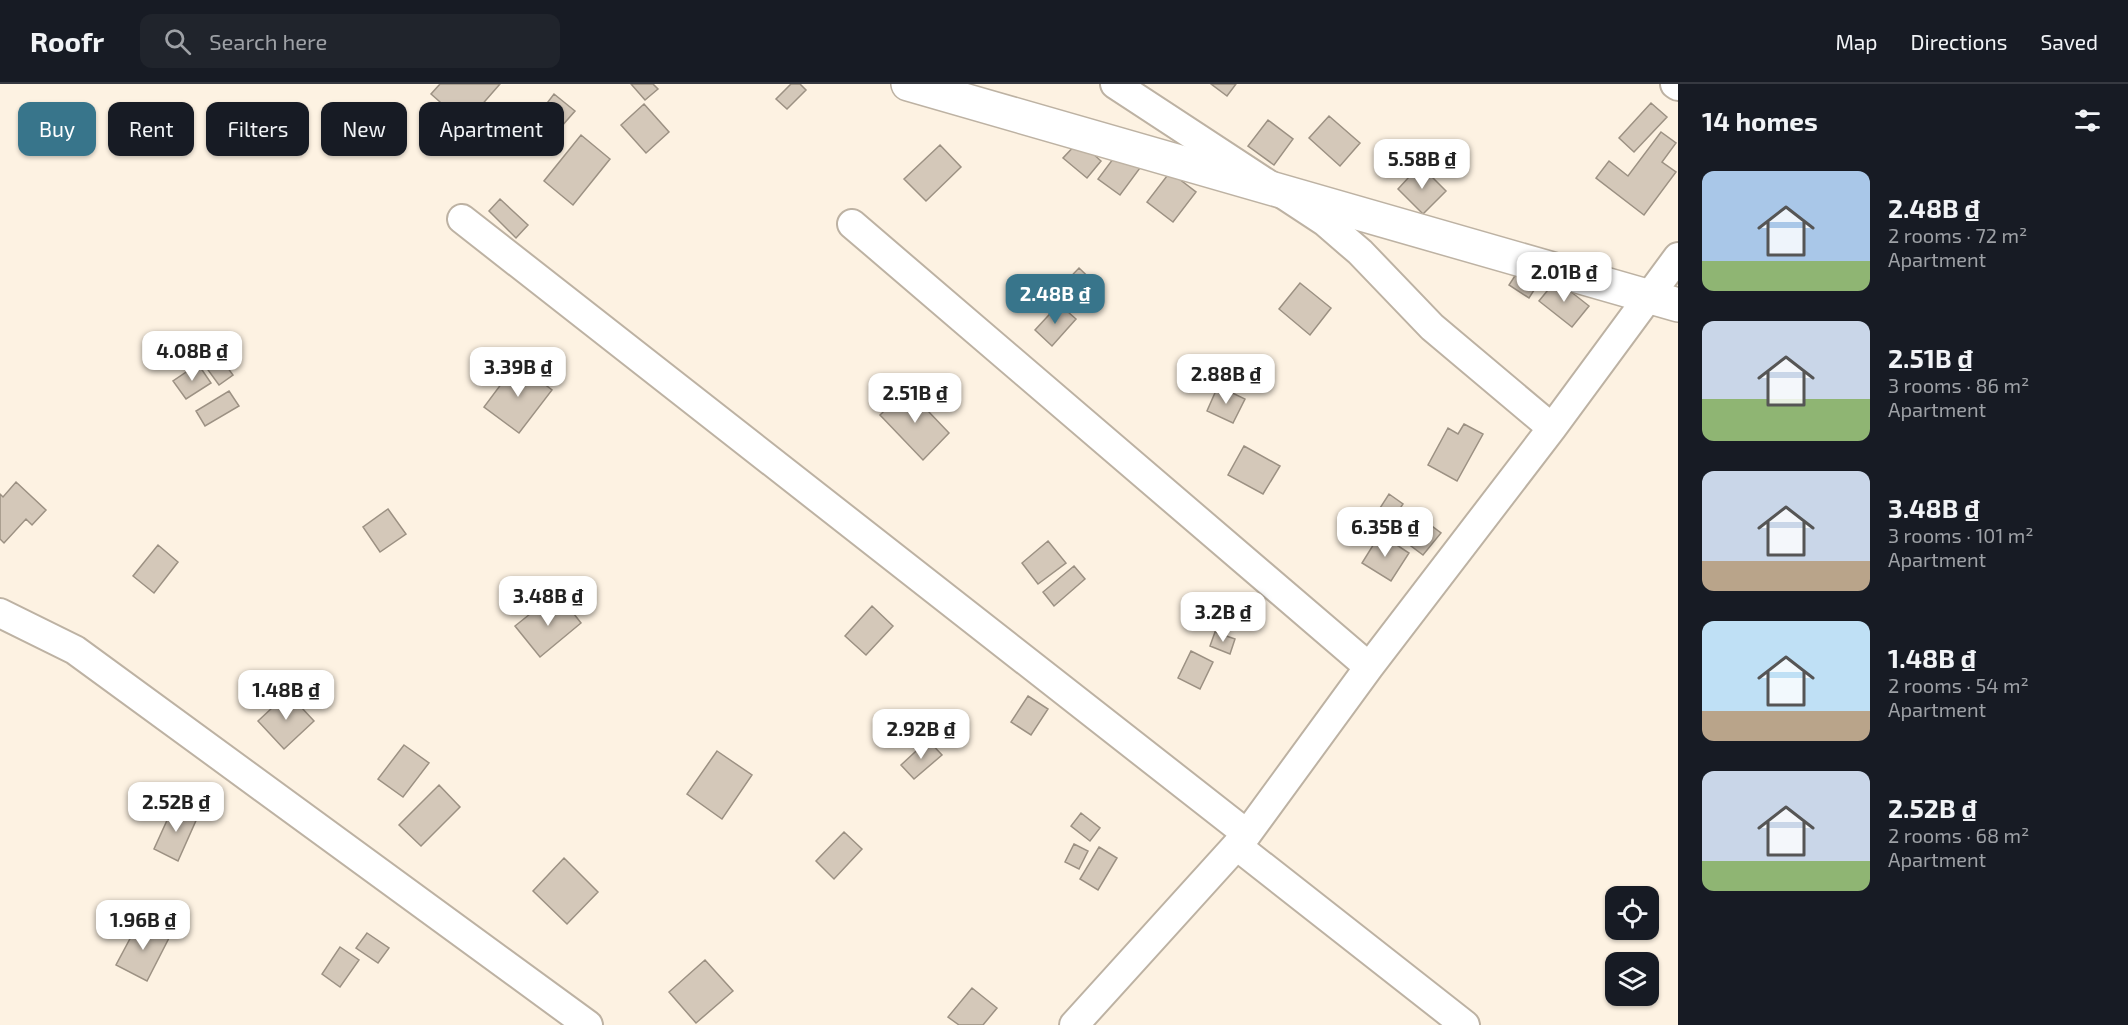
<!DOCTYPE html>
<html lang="en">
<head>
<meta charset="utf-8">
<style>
	:root { --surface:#171b24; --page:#20242c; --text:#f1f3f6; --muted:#9ea1a6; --line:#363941; --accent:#38758b }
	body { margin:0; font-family:"Exo 2",sans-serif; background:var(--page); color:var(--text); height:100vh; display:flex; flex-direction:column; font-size:22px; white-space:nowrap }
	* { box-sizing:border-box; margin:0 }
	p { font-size:20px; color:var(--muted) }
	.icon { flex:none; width:33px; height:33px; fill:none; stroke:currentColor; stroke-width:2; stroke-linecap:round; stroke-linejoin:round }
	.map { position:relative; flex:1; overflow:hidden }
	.sheet { display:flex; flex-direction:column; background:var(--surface); width:450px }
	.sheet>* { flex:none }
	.hud { position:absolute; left:18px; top:18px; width:570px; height:54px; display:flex; gap:12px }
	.tools { position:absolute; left:1605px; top:802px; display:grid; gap:12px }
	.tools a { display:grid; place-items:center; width:54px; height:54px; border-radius:12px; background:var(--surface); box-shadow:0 2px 4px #0004; font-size:30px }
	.price { position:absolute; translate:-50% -51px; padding:0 14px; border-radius:12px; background:#fff; color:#222; font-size:20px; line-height:39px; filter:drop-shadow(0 2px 3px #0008) }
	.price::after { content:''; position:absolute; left:50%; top:36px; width:18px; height:14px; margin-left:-9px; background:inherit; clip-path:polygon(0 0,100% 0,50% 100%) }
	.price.selected { background:var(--accent); color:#fff }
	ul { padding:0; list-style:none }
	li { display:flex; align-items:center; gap:18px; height:150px; padding:0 24px }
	li span { display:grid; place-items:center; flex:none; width:168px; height:120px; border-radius:12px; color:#555 }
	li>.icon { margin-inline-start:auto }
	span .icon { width:72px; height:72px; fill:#fffc; stroke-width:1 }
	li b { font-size:26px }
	h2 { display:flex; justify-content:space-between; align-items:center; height:72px; padding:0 24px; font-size:26px }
	.tag { padding:0 21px; border-radius:12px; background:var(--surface); box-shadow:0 2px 4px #0004; font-size:21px; line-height:54px }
	.tag.selected { background:var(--accent); color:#fff }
	header { display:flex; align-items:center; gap:36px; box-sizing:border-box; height:84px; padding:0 30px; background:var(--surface); border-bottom:2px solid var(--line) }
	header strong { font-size:28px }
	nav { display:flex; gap:33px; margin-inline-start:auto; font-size:21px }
	.search { width:420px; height:54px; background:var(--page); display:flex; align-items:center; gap:15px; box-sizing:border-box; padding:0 21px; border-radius:12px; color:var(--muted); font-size:22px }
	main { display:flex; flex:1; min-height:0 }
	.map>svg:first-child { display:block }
	.building { fill:#d4c8b9; stroke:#9c9183; stroke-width:1.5 }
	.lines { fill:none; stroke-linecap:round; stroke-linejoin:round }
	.minor-casing { stroke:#bdb2a3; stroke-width:32 }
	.secondary-casing { stroke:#bdb2a3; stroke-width:36 }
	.minor { stroke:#fff; stroke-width:28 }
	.secondary { stroke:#fff; stroke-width:33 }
</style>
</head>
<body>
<header>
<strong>Roofr</strong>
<div class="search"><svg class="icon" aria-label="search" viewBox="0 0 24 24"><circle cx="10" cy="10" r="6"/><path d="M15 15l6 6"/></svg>Search here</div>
<nav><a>Map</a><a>Directions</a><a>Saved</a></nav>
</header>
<main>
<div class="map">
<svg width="1678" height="941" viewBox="0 0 1678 941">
	<rect width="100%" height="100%" fill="#fdf2e2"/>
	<path class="building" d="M440,0H500L465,40L431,10Z
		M631,0H653L658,5L645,16Z
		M791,0H800L806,6L787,25L776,15Z
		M1211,0H1236L1227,12Z
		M554,10L575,27L554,51L535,35Z
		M1651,19L1667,33L1634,68L1619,54Z
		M644,20L669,48L646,69L621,41Z
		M1329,32L1360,59L1340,82L1309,54Z
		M1268,36L1293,55L1274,81L1248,62Z
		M1661,48L1676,59L1662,78L1676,88L1644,131L1596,94L1609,77L1628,92Z
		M581,51L610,75L573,121L544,97Z
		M1079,57L1101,77L1087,94L1063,74Z
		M940,61L961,83L926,117L904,95Z
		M1119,67L1140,84L1120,111L1098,95Z
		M1420,81L1446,107L1423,130L1398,105Z
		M1170,88L1196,108L1173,138L1147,118Z
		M500,115L528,141L516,154L489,127Z
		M1079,184L1101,205L1078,228L1057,207Z
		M1520,184L1540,197L1529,214L1509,201Z
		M1556,196L1589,222L1572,243L1539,217Z
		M1300,199L1331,224L1310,251L1279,225Z
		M1059,220L1076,235L1052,262L1035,246Z
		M214,265L233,291L219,301L200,275Z
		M1225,276L1257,290L1251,305L1219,292Z
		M517,279L552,306L519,349L484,323Z
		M198,280L211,299L186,315L173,297Z
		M927,291L951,313L939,326L916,304Z
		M1218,302L1245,315L1233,339L1207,327Z
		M907,305L949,349L923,376L880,331Z
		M229,307L239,322L205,342L196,327Z
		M1464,340L1483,350L1457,397L1428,381L1448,344L1458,350Z
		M1244,362L1280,382L1263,410L1228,391Z
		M16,398L46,426L32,441L26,435L4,459L0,455V410L3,413Z
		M1389,410L1403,420L1387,444L1373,435Z
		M388,425L406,450L380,468L363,443Z
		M1412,427L1441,449L1423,471L1395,450Z
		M1380,450L1409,469L1391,497L1362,479Z
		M1048,457L1066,479L1038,500L1022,479Z
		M158,461L178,478L154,509L133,492Z
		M1074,482L1085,495L1054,522L1043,508Z
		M563,516L581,539L540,573L515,542L540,522L547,530Z
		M872,522L893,542L866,571L845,552Z
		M1215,548L1235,555L1230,570L1210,562Z
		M1191,567L1213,578L1200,605L1178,594Z
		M288,609L314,637L284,665L258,637Z
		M1028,612L1048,625L1031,651L1011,638Z
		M928,656L942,671L914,695L901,681Z
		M404,661L429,679L403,713L378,695Z
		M717,667L752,691L722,735L687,710Z
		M439,701L460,723L421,762L399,741Z
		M174,721L198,732L178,777L154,765Z
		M1081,729L1100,744L1090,757L1071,742Z
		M844,748L862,765L834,795L816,777Z
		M1074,760L1088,767L1079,785L1065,778Z
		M1099,763L1117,774L1098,806L1080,795Z
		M564,774L598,808L567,840L533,807Z
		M140,836L170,852L147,897L116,881Z
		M367,849L389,864L378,879L356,864Z
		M340,863L359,876L340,903L322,890Z
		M705,876L733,907L696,939L669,908Z
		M972,904L997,924L983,941H959L948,933Z"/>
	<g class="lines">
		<defs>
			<path id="minor" d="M1115,0L1324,137L1360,168L1432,243L1552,344
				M1675,0L1678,2
				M462,135L1247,750
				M852,140L1369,583
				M0,529L75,566L588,941
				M1237,762L1465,941
				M1074,941L1247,750L1369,583L1552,344L1678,173"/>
			<path id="secondary" d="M908,0L1678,221"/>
		</defs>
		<use href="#minor" class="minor-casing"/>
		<use href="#secondary" class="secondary-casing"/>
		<use href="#minor" class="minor"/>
		<use href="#secondary" class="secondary"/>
	</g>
</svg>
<div class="tools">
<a><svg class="icon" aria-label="locate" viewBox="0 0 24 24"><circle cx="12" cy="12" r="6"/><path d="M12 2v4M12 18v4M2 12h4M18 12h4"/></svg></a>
<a><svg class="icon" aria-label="layers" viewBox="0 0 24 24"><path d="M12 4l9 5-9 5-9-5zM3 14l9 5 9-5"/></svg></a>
</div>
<b class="price" style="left:1422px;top:106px">5.58B ₫</b>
<b class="price" style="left:1564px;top:219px">2.01B ₫</b>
<b class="price selected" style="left:1055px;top:241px">2.48B ₫</b>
<b class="price" style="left:192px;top:298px">4.08B ₫</b>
<b class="price" style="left:518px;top:314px">3.39B ₫</b>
<b class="price" style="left:1226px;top:321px">2.88B ₫</b>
<b class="price" style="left:915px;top:340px">2.51B ₫</b>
<b class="price" style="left:1385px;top:474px">6.35B ₫</b>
<b class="price" style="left:548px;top:543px">3.48B ₫</b>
<b class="price" style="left:1223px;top:559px">3.2B ₫</b>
<b class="price" style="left:286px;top:637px">1.48B ₫</b>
<b class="price" style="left:921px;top:676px">2.92B ₫</b>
<b class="price" style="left:176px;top:749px">2.52B ₫</b>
<b class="price" style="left:143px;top:867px">1.96B ₫</b>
<div class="hud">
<a class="tag selected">Buy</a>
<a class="tag">Rent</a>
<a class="tag">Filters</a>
<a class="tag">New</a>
<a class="tag">Apartment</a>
</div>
</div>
<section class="sheet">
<h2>14 homes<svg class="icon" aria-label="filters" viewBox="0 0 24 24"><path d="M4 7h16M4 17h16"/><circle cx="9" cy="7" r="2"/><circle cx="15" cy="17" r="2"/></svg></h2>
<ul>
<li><span style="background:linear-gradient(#a9c7e8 75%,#8fb573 0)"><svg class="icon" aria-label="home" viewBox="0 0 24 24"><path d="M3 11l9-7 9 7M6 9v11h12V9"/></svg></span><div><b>2.48B ₫</b><p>2 rooms · 72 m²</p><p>Apartment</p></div></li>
<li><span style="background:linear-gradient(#c9d6e8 65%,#8fb573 0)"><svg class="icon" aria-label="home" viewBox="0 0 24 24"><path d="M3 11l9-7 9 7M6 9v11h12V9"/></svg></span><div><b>2.51B ₫</b><p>3 rooms · 86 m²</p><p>Apartment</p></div></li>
<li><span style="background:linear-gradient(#c9d6e8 75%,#b9a48a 0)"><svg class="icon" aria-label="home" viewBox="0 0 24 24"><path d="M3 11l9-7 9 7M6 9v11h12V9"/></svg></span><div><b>3.48B ₫</b><p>3 rooms · 101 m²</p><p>Apartment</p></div></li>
<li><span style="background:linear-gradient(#bfe0f5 75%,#b9a48a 0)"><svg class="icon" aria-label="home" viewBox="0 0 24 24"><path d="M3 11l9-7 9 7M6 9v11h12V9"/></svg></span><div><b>1.48B ₫</b><p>2 rooms · 54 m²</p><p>Apartment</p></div></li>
<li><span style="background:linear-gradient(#c9d6e8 75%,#8fb573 0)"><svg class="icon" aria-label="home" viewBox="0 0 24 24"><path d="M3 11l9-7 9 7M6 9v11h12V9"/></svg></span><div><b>2.52B ₫</b><p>2 rooms · 68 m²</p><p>Apartment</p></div></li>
</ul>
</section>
</main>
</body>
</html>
